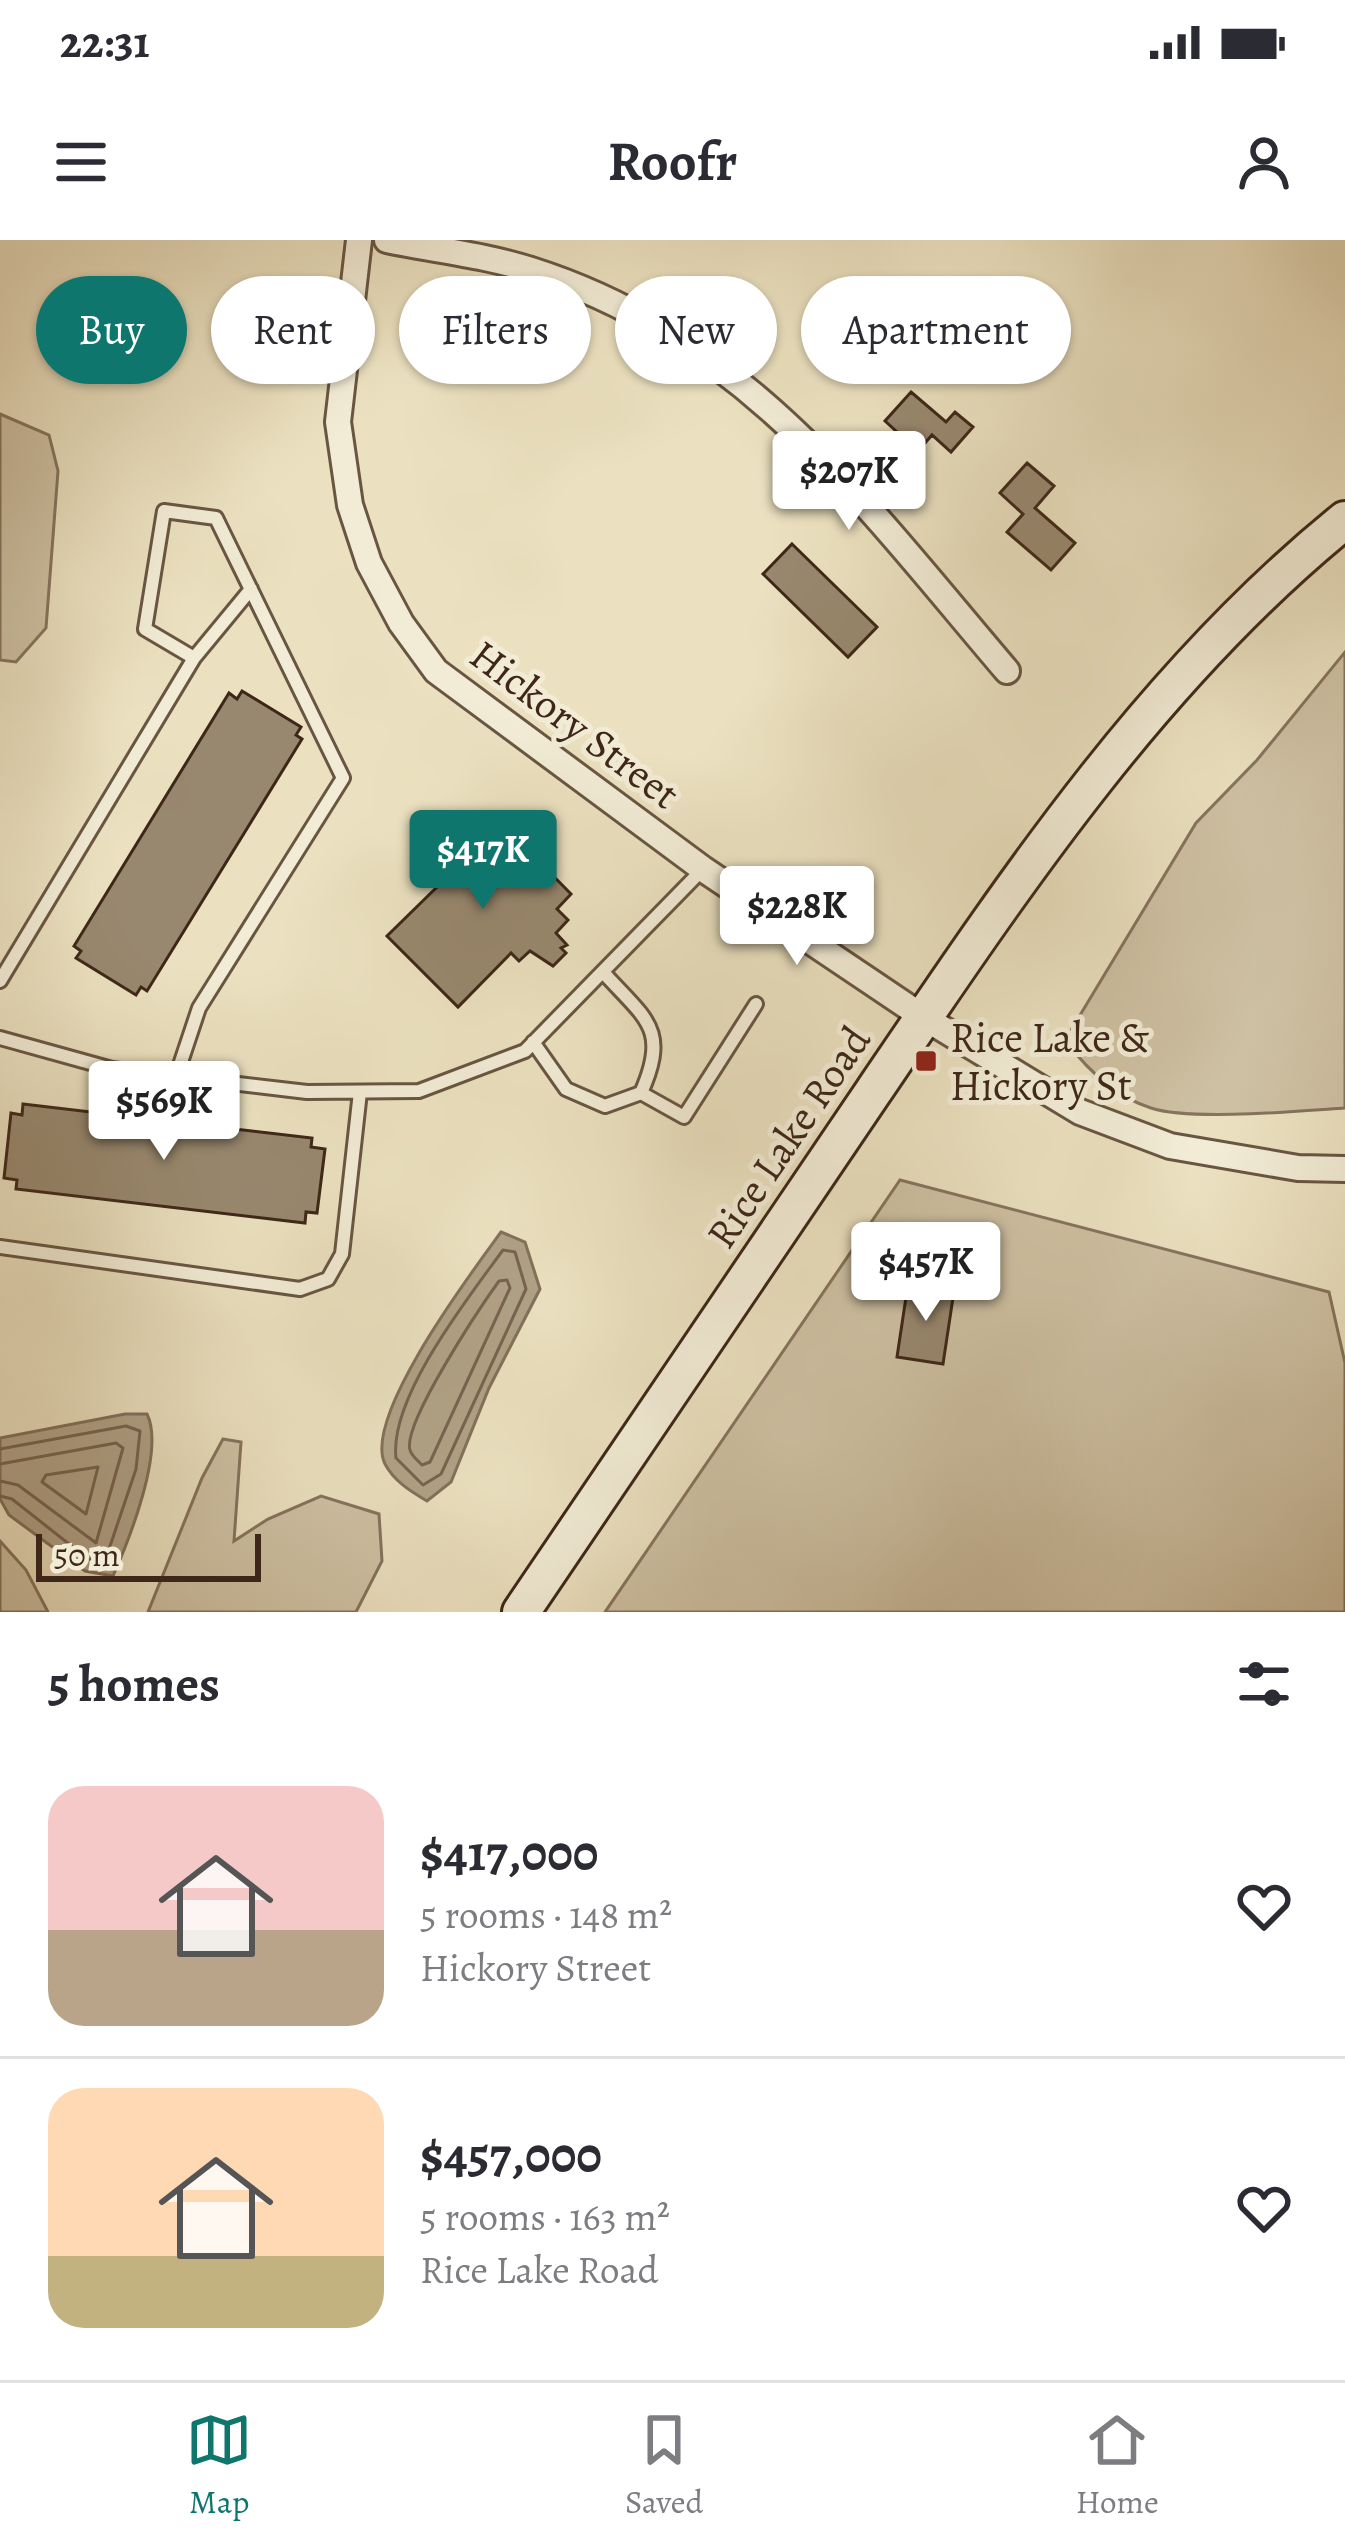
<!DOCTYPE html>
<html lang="en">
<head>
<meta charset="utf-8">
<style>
	:root { --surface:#fff; --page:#f2f2f3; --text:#2b2b33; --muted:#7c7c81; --line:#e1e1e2; --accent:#0f766e }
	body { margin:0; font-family:Alegreya,serif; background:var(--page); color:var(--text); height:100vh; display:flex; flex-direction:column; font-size:45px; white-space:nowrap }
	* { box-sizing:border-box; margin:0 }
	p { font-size:39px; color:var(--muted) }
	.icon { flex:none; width:66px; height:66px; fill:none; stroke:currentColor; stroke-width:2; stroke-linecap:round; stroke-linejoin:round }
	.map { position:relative; height:1372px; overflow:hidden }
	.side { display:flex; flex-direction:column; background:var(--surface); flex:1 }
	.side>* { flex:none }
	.guide { position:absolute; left:36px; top:36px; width:1275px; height:108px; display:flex; gap:24px }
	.scale { position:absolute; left:36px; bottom:30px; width:225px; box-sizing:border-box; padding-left:12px; border:6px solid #3e2718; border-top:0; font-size:33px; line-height:42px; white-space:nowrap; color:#3e2718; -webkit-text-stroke:9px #f2ecd6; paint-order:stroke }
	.price { position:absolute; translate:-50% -102px; padding:0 27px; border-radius:12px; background:#fff; color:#222; font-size:39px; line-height:78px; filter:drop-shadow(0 3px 6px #0008) }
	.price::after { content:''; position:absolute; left:50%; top:72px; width:36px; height:27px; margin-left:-18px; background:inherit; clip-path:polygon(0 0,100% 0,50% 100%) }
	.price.active { background:var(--accent); color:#fff }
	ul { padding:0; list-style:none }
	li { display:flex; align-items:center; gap:36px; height:300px; padding:0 48px }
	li+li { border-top:3px solid var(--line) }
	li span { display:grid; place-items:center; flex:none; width:336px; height:240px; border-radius:36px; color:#555 }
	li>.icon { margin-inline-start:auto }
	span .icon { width:144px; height:144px; fill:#fffc; stroke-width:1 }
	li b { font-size:51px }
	h2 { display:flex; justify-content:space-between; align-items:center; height:144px; padding:0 48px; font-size:51px }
	.tag { padding:0 42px; border-radius:54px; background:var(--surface); box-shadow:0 3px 9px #0004; font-size:42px; line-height:108px }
	.tag.active { background:var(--accent); color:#fff }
	.status { display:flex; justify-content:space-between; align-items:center; height:84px; padding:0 60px; background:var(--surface); direction:ltr }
	.status svg { height:33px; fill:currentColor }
	header { display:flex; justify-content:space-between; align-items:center; height:156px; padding:0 48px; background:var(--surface); font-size:54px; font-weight:600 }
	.tab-bar { display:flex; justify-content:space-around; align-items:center; height:168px; border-top:3px solid var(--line); background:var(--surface); font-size:33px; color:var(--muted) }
	.tab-bar a { display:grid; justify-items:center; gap:6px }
	.tab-bar .active { color:var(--accent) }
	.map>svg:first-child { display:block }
	.green { fill:#cec1a3; stroke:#86745e; stroke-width:3 }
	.water { fill:#b0a287; stroke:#82715b; stroke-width:3 }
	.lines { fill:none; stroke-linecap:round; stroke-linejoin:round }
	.shore { stroke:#776450; stroke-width:3 }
	.building { fill:#98886f; stroke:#3e2718; stroke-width:3 }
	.service-casing { stroke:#695642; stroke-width:18 }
	.minor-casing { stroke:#695642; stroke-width:30 }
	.secondary-casing { stroke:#3e2718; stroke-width:42 }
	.service { stroke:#f2ecd6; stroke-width:12 }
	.minor { stroke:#f2ecd6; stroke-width:24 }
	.secondary { stroke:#f2ecd6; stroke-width:36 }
	.poi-dot { fill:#8f2418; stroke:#f2ecd6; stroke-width:4.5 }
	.labels { text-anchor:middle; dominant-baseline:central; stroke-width:10; stroke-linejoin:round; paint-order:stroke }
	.street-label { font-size:42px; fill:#3e2718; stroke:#f2ecd6 }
	.poi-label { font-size:42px; fill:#3e2718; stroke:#f2ecd6; text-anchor:start }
</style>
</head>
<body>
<div class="status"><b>22:31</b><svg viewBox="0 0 49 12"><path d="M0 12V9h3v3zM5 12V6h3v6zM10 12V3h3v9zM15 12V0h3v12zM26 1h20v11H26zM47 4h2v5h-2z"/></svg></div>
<header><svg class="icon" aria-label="menu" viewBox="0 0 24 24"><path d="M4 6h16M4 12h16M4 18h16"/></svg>Roofr<svg class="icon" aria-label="person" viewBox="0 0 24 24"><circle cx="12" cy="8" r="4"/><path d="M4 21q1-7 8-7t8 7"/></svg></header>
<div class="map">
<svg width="1345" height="1372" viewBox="0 0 1345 1372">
	<rect width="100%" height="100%" fill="#ebe1c0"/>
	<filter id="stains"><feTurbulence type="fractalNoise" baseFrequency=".00167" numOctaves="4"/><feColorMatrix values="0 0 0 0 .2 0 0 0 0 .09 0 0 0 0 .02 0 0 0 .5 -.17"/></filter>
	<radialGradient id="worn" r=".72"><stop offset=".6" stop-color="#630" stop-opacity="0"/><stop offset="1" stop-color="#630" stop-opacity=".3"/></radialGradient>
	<path class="green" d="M0,174L49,195L58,231L46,388L16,422L0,420Z
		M1345,412V868C1300,871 1190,881 1151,868C1116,857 1086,828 1065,800L1196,583L1257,520Z
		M900,940L1329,1052L1345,1123V1372H605Z
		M223,1199L241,1202L234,1301L268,1279L321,1256L379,1274L382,1321L356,1372H148L202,1238Z
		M0,1301L26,1330L48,1372H0Z"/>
	<path class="water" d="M501,992L525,1002L540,1049L489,1148L451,1242L427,1261C410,1251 394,1241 385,1224C362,1177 472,1032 501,992Z
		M125,1174H147C165,1210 129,1300 113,1336L85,1331L9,1275L0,1259V1198Z"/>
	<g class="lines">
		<path class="shore" d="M503,1010L515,1012L526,1049L441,1234L423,1245L396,1218C389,1158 468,1058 503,1010Z
			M507,1040L510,1048L430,1222L422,1225C419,1222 411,1215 410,1210C402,1184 481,1066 499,1041Z
			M0,1209L126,1186L140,1191L136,1229L105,1321L88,1319L12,1259L0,1256
			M0,1224L116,1203L123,1208L96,1303L18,1245L0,1241
			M98,1227L86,1274L42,1242L46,1235Z"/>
	</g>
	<path class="building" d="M911,152L946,182L955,172L973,187L951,212L932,195L918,211L885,181Z
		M1027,223L1054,246L1035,268L1075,303L1051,330L1007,292L1023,274L1000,253Z
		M792,304L877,387L848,417L763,334Z
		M242,451L301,487L296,495L302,499L147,751L141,747L136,755L76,718L81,711L74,706L229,453L237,459Z
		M490,572L571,654L557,669L568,680L556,693L567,705L561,708L566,713L553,726L530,711L519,721L511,713L458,767L387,696L438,646L424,632Z
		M23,864L312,898L311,907L325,909L317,973L306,972L305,983L16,949L17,940L4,938L11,873L22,875Z
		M908,1044L954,1051L943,1124L897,1117Z"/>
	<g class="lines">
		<defs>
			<path id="service" d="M0,741L194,418
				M0,798L112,829L307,852L419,851L525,811L702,630
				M533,802L566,849L605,866L641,853C670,788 645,779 603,732
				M176,837L199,768L343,538L216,278L164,271L145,389L194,418L251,349
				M641,853L684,877L756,764
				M0,1007L300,1049L328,1039L342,1014L360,852"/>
			<path id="minor" d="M359,0L338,182L350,265L369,323L401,383L436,431L703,629L923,777L1080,872L1170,906L1298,928L1345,929
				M387,0C434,10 485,15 531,30C748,99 866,266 1007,431"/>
			<path id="secondary" d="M521,1372C638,1199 755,1026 873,852C1012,647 1151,437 1345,280"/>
		</defs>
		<use href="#service" class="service-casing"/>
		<use href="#minor" class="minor-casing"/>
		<use href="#secondary" class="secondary-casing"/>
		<use href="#service" class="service"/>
		<use href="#minor" class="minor"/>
		<use href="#secondary" class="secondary"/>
	</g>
	<rect class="poi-dot" x="914" y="809" width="24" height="24" rx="6"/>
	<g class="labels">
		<g class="street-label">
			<text transform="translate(575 484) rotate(37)">Hickory Street</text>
			<text transform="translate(788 897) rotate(-56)">Rice Lake Road</text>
		</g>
		<g class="poi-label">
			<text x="950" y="797">Rice Lake &amp;<tspan x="950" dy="48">Hickory St</tspan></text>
		</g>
	</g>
	<rect width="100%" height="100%" filter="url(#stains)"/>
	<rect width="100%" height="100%" fill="url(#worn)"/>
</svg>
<div class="scale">50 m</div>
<b class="price" style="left:849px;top:293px">$207K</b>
<b class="price active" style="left:483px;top:672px">$417K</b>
<b class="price" style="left:797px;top:728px">$228K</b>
<b class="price" style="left:164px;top:923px">$569K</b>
<b class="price" style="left:926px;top:1084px">$457K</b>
<div class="guide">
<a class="tag active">Buy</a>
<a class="tag">Rent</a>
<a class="tag">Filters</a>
<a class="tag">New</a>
<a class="tag">Apartment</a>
</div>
</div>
<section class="side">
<h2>5 homes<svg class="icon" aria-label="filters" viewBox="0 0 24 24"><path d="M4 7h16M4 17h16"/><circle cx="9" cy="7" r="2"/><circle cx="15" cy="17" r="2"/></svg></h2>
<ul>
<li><span style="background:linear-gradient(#f6c9c9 60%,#b9a48a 0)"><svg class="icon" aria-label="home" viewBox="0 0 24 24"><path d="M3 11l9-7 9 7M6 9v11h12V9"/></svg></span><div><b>$417,000</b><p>5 rooms · 148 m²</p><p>Hickory Street</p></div><svg class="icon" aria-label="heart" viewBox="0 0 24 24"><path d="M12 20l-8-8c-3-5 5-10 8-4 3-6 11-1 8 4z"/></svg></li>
<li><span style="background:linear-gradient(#ffd9b3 70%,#c2b280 0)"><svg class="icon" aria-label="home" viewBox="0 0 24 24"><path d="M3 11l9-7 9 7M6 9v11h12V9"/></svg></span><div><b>$457,000</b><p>5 rooms · 163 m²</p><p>Rice Lake Road</p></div><svg class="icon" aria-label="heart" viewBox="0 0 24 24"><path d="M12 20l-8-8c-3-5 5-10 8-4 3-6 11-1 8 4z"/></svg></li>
</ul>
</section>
<nav class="tab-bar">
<a class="active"><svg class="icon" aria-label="map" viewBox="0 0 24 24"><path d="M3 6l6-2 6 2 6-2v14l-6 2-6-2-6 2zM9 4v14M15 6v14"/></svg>Map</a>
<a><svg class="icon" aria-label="saved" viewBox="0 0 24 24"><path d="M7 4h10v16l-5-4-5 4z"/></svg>Saved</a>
<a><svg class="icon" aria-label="home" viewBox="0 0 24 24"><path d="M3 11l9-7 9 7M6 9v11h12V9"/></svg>Home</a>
</nav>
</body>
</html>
